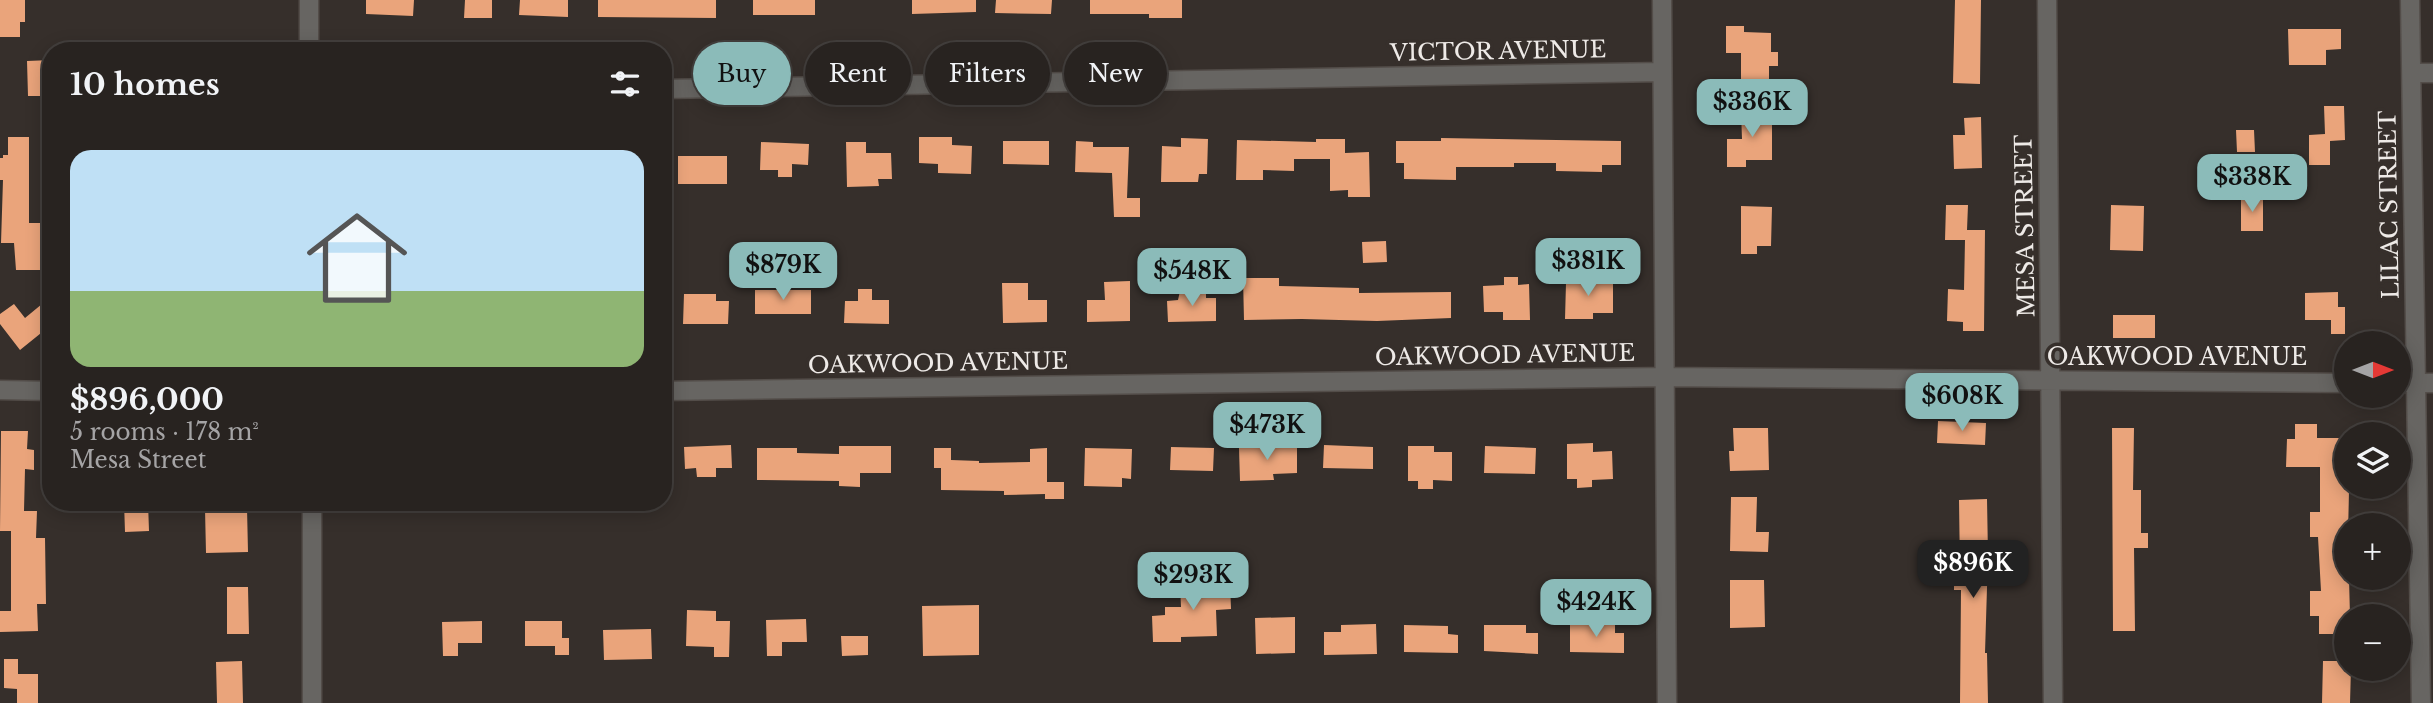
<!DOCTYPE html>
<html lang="en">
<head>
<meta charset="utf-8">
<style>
	:root { --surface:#282320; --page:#342f2d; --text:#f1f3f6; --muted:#a5a4a5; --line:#44403e; --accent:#8bbbb9 }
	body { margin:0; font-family:"Libre Baskerville",serif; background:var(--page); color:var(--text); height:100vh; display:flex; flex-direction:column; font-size:26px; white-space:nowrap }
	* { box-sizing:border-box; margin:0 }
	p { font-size:23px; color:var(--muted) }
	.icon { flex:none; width:38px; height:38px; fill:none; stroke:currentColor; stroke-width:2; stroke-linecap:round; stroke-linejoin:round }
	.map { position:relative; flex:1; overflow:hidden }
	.sheet { position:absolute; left:42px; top:42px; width:630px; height:469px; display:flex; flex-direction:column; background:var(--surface); border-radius:28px; box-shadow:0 4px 18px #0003,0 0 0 2px var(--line) }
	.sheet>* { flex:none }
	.banner { position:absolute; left:693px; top:42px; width:665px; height:63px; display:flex; gap:14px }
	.needle { width:46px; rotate:90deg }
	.controls { position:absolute; left:2334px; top:331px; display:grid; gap:14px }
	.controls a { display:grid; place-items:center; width:77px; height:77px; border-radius:50%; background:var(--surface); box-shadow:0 4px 18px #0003,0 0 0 2px var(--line); font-size:35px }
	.price { position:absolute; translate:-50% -60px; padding:0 16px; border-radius:14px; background:var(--accent); color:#111; font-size:23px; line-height:46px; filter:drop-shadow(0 2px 4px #0008) }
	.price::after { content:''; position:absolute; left:50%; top:42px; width:21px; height:16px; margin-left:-10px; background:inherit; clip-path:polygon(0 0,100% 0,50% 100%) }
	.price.selected { background:#222; color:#fff }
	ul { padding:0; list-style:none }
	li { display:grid; align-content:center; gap:14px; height:371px; padding:0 28px }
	li span { display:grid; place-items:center; height:217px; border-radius:21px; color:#555 }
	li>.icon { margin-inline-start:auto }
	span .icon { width:126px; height:126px; fill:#fffc; stroke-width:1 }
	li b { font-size:30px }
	h2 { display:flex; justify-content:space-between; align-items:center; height:84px; padding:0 28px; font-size:30px }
	.tag { padding:0 24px; border-radius:32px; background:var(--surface); box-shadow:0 4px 18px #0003,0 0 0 2px var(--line); font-size:24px; line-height:63px }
	.tag.selected { background:var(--accent); color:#111 }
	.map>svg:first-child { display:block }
	.building { fill:#eaa47b }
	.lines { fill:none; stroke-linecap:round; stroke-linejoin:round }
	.minor-casing { stroke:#534d49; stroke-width:21 }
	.minor { stroke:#676562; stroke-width:18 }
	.labels { text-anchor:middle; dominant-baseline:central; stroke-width:7; stroke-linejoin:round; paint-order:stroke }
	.street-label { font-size:23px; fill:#eeeae7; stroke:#362f2b }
</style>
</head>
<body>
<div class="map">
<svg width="2433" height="703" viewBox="0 0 2433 703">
	<rect width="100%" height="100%" fill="#362f2b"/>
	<path class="building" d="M0,0H25V22H20V37H0Z
		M366,0H414L413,16L366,14Z
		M465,0H492V18H464Z
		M520,0H568V17L519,15Z
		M598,0H716V18L598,17Z
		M753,0H815V15H753Z
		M912,0H976V12L912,14Z
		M996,0H1052L1051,14L995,13Z
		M1090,0H1182V18H1149V14H1090Z
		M1955,0H1981L1980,84L1953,83Z
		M1726,26H1744V32L1771,33V52H1778V66H1769V82H1741V53H1726Z
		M2288,29H2341V49L2326,50V65H2289Z
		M51,60V96H28L27,61Z
		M2324,106H2344L2345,140L2330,141V165H2309V135L2325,134Z
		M1772,110V160H1746V167H1727V139H1742L1741,111Z
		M1981,117L1982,168L1954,169L1953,135H1965L1964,118Z
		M2236,130H2254L2255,152H2237Z
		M8,137H29V223H43V270H16L14,243H1L3,180H0V158H3V155H8Z
		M919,137H952V145L972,146L971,174L938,173V164L919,163Z
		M1181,138L1208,139L1207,174H1199L1198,182H1161L1162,146L1181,147Z
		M1441,138L1621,141V165H1602V172L1556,171V163H1514V167H1456V180L1404,179V163H1396V141H1441Z
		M1316,139H1345V153L1369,152L1370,197H1348V190L1330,191V159H1294V171L1263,170V180H1236L1237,140L1316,142Z
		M1003,141H1049V165L1003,164Z
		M1076,141L1093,142V147H1129L1127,198H1140V217H1114L1112,173L1075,172Z
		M761,142L809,144L808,165L792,164V177H778V170H760Z
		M846,142H866V153H891L892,179H878L879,186L847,187Z
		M678,156H727V184H678Z
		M2241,198H2263V231H2241Z
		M1946,205H1968L1967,230H1985L1984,331H1963V322L1947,321L1948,289L1964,290L1965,240H1945Z
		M2111,205L2144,206L2143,251L2110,250Z
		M1741,206L1772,207L1771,246H1757V254H1741Z
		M1386,241L1387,262L1363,263L1362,242Z
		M1575,275H1590V283H1613V313H1593V319H1565L1566,283H1575Z
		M1504,277H1518V285L1529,284L1530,320H1503V312H1484L1483,286L1504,285Z
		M1243,278H1279V286L1359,288V293L1451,292V318L1377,321L1302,319L1244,320Z
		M1130,281V321L1087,322V300H1105L1104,282Z
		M1002,283H1028V300H1047V322L1003,323Z
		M858,289H872V300H889V324L844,323L845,301H858Z
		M755,290H811V314H755Z
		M1180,291H1206V298H1216V321L1168,322L1167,301L1178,300Z
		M2338,292V307H2345V334H2331V320H2305V293Z
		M684,294H716V301H729L728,324H683Z
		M14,304L25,318L42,304L51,314V325L20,350L0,324V314Z
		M2113,315H2155V338H2113Z
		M1938,421L1986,423L1985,445L1937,443Z
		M2295,424H2317V438H2347V491H2349L2347,578H2349L2350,616H2347V634H2319V616H2310V591H2321L2318,537H2310V512H2320V467H2286L2287,439H2295Z
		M1733,428H1768L1769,470L1730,471L1729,451H1734Z
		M2112,428H2134L2133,490H2141V533H2148V548H2134L2135,631H2113Z
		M1,431H28L27,449L34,450V470L25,469L24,511H37L36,538H45L46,604H37L38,631L0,632V611H11V531H0Z
		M1593,443V452L1612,451L1613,479L1592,480V487L1577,488V479H1567V444Z
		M731,445L732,468H716V477H697L696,468L685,469L684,447Z
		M1324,445L1373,447V469L1323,468Z
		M839,446H891V473H860V487L839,486V481L757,480V448H797V453L839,454Z
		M1297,446V473L1273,474L1274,480L1240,481L1239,448Z
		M1408,446H1434V452H1452V481L1433,480V489H1418V481H1408Z
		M1485,446L1536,448L1535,474L1484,473Z
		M1171,447L1214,448L1213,471L1170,470Z
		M934,448H951V460L979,461V463L1030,462V449L1047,448V482H1064V499H1045V494L1004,495V491L941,490V468H934Z
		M1085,448L1132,449L1131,479L1122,478V487L1084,486Z
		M1731,497H1757L1756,532H1769L1768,552L1730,551Z
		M1987,499L1988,555L1985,653H1987L1988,703H1960L1961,590H1954V571H1960L1959,500Z
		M124,502H148L149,531L125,532Z
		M247,508L248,552L206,553L205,509Z
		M1730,580H1764L1765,627L1730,628Z
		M1230,581L1231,609L1216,610L1217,636L1181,637V642H1153L1152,616L1165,615V607H1181L1180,583Z
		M227,587H248L249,634H227Z
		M979,605V655L923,656L922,606Z
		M687,610L716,611V621H730L729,657H714V647L686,646Z
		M1295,617V653L1256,654L1255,618Z
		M806,619L807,642H782V656H767L766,620Z
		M482,621V643H458V656H443L442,622Z
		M525,621H562V638H569V655H555V646H525Z
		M1376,624L1377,654L1324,655V632H1341V625Z
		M1570,624L1615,625V633H1624V653L1570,652Z
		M1404,625L1448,626V634L1458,635V653L1404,652Z
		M1484,625H1526V633H1538V654L1484,651Z
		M651,629L652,659L604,660L603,630Z
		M841,636H868V655L842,656Z
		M4,659H18V674H38V703H17V689L4,688Z
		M242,661L243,703H217L216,662Z
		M2323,661H2347V668H2351L2350,703H2322Z"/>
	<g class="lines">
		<defs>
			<path id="minor" d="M309,0V51
				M1662,0L1667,703
				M2047,0L2053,703
				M2410,0L2421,703
				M2412,73H2433
				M663,89L1662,72
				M2399,383H2433
				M0,390L51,391
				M663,391L1665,377L2347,383
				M312,703V502"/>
		</defs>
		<use href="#minor" class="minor-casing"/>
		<use href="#minor" class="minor"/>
	</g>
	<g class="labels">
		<g class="street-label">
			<text transform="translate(1498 51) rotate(-1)">VICTOR AVENUE</text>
			<text transform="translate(2389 205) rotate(-91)">LILAC STREET</text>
			<text transform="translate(2025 226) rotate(-91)">MESA STREET</text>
			<text transform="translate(1505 355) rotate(-1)">OAKWOOD AVENUE</text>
			<text x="2177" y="357">OAKWOOD AVENUE</text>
			<text transform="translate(938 363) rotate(-1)">OAKWOOD AVENUE</text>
		</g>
	</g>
</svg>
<div class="controls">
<a><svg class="needle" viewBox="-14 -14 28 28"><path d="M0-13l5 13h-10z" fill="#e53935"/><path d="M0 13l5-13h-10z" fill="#a5a4a5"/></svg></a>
<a><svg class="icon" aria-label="layers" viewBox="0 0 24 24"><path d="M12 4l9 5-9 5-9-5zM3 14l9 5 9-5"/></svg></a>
<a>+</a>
<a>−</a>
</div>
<b class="price" style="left:1752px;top:139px">$336K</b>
<b class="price" style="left:2252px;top:214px">$338K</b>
<b class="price" style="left:1588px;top:298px">$381K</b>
<b class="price" style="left:783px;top:302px">$879K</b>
<b class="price" style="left:1192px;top:308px">$548K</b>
<b class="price" style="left:1962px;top:433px">$608K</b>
<b class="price" style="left:1267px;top:462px">$473K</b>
<b class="price selected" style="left:1973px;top:600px">$896K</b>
<b class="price" style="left:1193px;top:612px">$293K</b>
<b class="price" style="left:1596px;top:639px">$424K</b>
<div class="banner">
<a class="tag selected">Buy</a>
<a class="tag">Rent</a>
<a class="tag">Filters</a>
<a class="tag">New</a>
</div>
<section class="sheet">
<h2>10 homes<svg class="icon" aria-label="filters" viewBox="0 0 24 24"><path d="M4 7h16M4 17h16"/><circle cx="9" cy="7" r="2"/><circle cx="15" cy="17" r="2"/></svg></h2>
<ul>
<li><span style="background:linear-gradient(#bfe0f5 65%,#8fb573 0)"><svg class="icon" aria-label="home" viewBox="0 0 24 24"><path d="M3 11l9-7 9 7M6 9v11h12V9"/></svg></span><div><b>$896,000</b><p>5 rooms · 178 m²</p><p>Mesa Street</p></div></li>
</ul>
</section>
</div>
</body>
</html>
